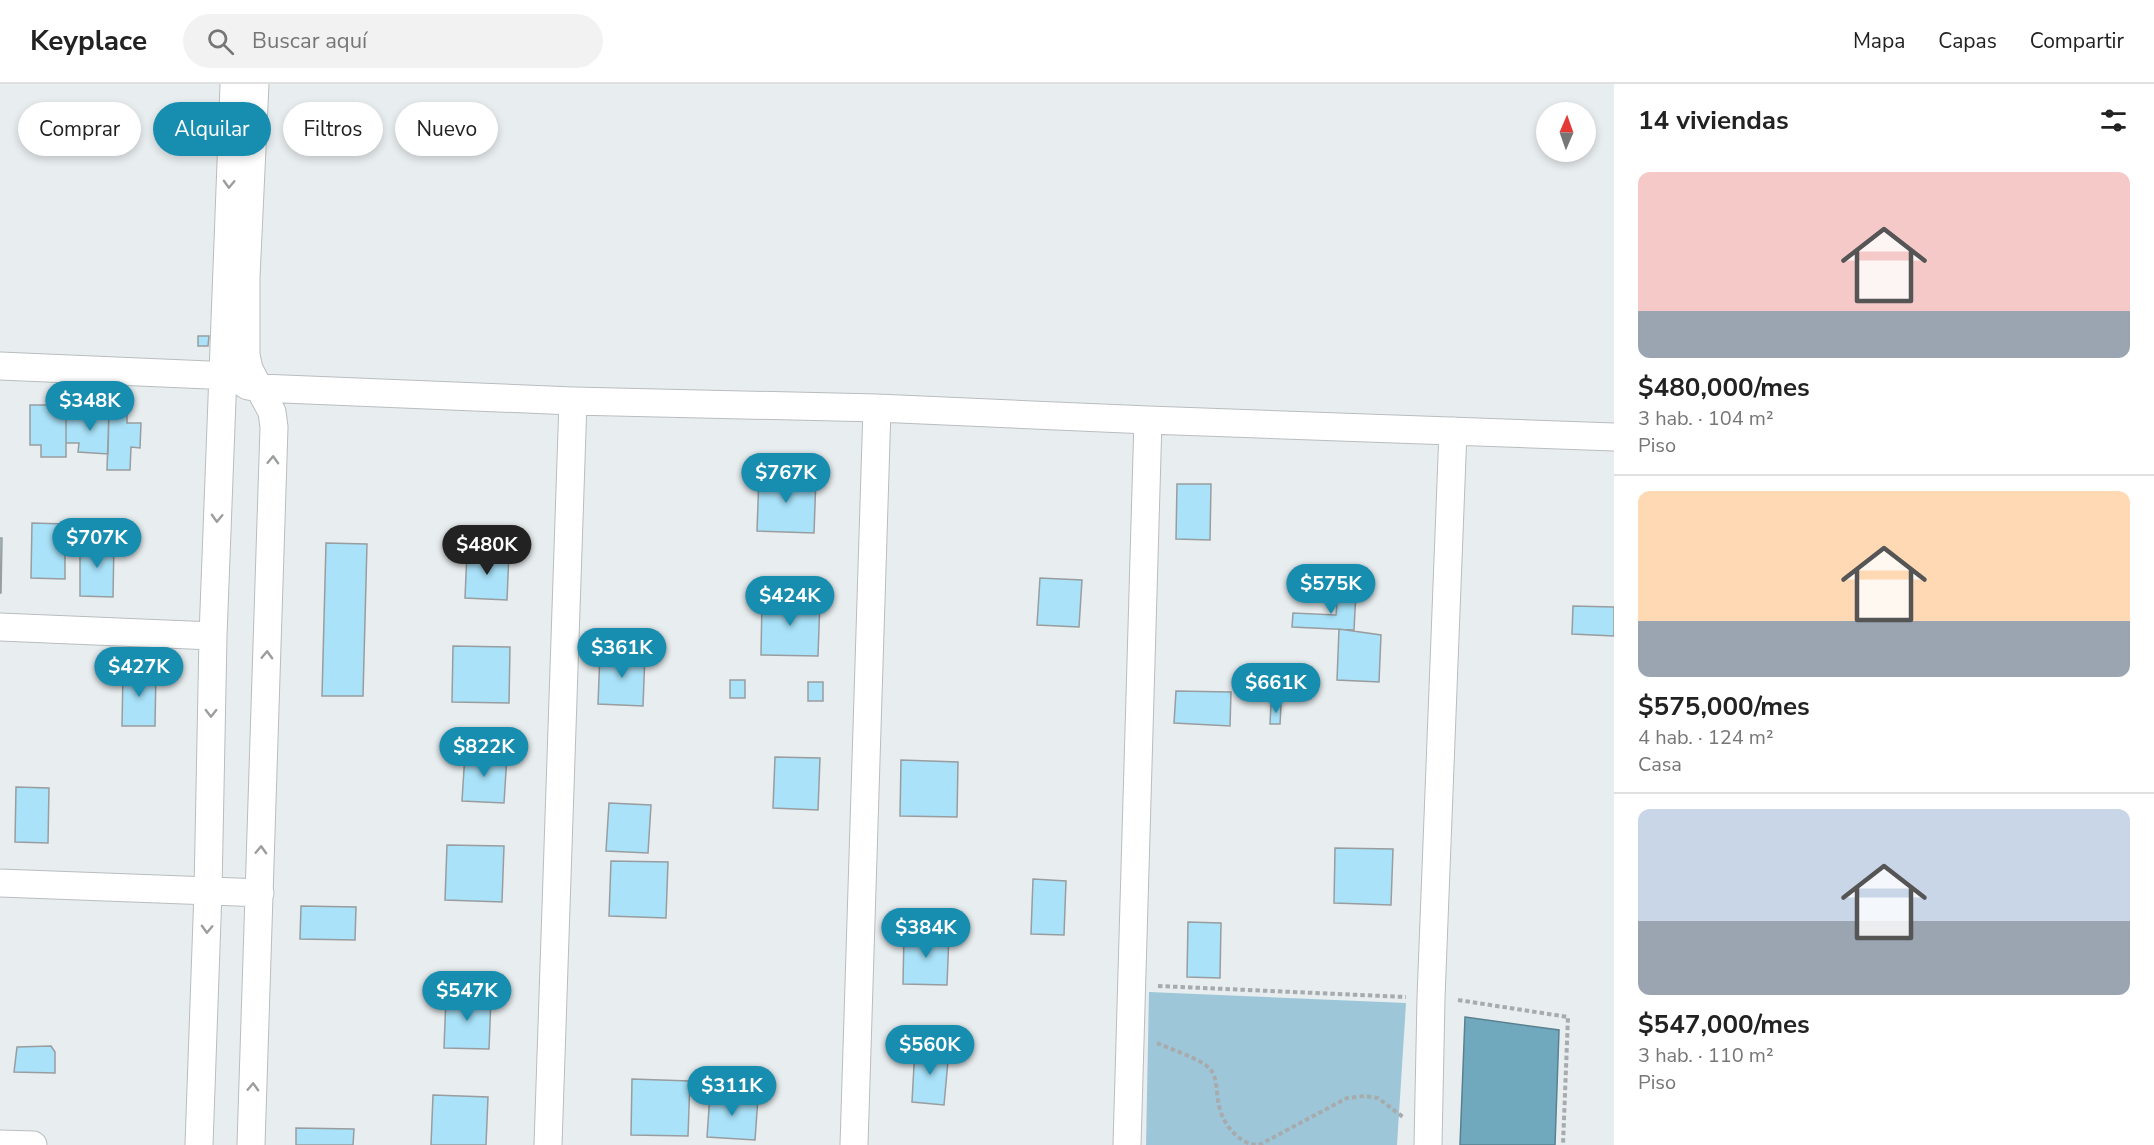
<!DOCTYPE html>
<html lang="es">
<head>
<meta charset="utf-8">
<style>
	:root { --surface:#fff; --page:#f2f2f2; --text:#222; --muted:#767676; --line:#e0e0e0; --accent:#178db0 }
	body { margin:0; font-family:"Nunito Sans",sans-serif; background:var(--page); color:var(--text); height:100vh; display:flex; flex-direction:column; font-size:22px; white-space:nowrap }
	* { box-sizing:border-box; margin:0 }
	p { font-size:20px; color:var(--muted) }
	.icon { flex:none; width:33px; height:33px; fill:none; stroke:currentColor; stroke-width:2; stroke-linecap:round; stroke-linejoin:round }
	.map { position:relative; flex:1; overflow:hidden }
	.panel { display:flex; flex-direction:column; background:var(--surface); width:540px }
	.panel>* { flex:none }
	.top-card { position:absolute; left:18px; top:18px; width:570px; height:54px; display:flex; gap:12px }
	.needle { width:39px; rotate:2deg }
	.controls { position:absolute; left:1536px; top:18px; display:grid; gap:12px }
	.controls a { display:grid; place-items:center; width:60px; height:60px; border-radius:50%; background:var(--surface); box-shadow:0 3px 9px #0003; font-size:30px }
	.price { position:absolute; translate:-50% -51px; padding:0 14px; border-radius:21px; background:var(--accent); color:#fff; font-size:20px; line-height:39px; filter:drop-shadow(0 2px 3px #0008) }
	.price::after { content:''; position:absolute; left:50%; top:36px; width:18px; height:14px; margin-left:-9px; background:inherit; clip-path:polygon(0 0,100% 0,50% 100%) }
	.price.current { background:#222; color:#fff }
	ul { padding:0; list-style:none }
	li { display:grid; align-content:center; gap:12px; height:318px; padding:0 24px }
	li+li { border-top:2px solid var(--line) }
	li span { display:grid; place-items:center; height:186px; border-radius:12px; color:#555 }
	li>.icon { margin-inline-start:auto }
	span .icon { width:108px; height:108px; fill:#fffc; stroke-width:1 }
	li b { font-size:26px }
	h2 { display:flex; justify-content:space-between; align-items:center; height:72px; padding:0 24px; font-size:26px }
	.chip { padding:0 21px; border-radius:27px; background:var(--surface); box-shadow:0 3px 9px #0003; font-size:21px; line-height:54px }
	.chip.current { background:var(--accent); color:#fff }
	header { display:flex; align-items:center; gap:36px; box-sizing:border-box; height:84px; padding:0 30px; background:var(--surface); border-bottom:2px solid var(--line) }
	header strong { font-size:28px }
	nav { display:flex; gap:33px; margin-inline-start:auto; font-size:21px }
	.search { width:420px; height:54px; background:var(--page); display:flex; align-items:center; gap:15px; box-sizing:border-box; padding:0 21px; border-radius:33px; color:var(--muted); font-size:22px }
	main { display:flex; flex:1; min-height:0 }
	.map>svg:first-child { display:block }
	.green { fill:#9dc7d8 }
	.water { fill:#70a9be; stroke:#598190; stroke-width:1.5 }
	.building { fill:#a9e2f9; stroke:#999d9f; stroke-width:1.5 }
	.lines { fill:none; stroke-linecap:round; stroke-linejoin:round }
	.street-casing { stroke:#b9bdbf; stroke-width:29 }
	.path { stroke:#a7abad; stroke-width:4; stroke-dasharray:4.5 3; stroke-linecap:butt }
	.street { stroke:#fff; stroke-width:27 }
	.oneway { stroke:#9c9d9d }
</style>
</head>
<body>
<header>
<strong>Keyplace</strong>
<div class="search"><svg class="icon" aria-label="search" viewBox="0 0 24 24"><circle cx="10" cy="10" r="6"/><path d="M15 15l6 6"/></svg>Buscar aquí</div>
<nav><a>Mapa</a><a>Capas</a><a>Compartir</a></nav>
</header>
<main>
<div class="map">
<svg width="1614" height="1061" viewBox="0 0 1614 1061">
	<rect width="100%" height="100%" fill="#e8edef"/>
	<path class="green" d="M1149,908L1406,919L1397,1061H1146Z"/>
	<path class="water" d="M1465,933L1559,946L1555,1061H1460Z"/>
	<path class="building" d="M198,252H209L208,262H198Z
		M30,321H58L57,333L66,334V373H41V361H30Z
		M86,327H109L108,370L78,368L79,359H66V334L86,335Z
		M109,327H127V339H141L140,364L131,363L130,386H107Z
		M759,391L816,393L814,449L757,447Z
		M1177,400H1211L1210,456L1176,455Z
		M32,439L65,440V495L31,494Z
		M0,454H2L1,509H0Z
		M80,457L114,458L113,513L80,512Z
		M326,459L367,460L363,612H322Z
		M467,467L509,469L507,516L465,514Z
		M1040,494L1082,496L1079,543L1037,541Z
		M1338,507L1356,508L1354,546L1292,543L1293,529L1336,531Z
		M762,515L820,516L818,572L761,571Z
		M1573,522L1614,523V552L1572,550Z
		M1339,545L1381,551L1379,598L1337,596Z
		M453,562L510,563L509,619L452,618Z
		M600,568L645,570L643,622L598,620Z
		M123,587H156L155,642H122Z
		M730,596H745V614H730Z
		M808,598H823V617H808Z
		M1176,607L1231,608L1230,642L1174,639Z
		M1271,621H1281L1280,640H1270Z
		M465,669L507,671L504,719L462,717Z
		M775,673L820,674L818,726L773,724Z
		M901,676L958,678L957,733L900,732Z
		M16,703L49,704L48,759L15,758Z
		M609,719L651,721L648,769L606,767Z
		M447,761L504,762L502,818L445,816Z
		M1335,764L1393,765L1391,821L1334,819Z
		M611,777L668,778L666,834L609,832Z
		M1033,795L1066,797L1064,851L1031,850Z
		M301,822L356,823L355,856L300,855Z
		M1188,838L1221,839L1220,894L1187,893Z
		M904,848L949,850L947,901L903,900Z
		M446,912L491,913L489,965L444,964Z
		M51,962L55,968V989L14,988L17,963Z
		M915,963L949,966L944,1021L912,1018Z
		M632,995L690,997L688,1052L631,1051Z
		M710,1010L758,1014L755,1056L707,1053Z
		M433,1011L488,1013L486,1061H431Z
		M296,1044L354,1045L353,1061H296Z"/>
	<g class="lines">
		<defs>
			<path id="street" d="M0,282L232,292L248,302L260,304L573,317L877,324L1148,336L1614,353
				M0,543L213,552
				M0,799L260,809
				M0,1060L33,1061
				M199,1061L208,807L213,552L234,0
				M251,1061L274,343L272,328L249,285L246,271V193L255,0
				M548,1061L573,317
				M854,1061L877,324
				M1127,1061L1148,336
				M1428,1061L1431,914L1453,347"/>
		</defs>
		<use href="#street" class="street-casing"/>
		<path class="path" d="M1158,902L1406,913
			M1458,916L1568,933L1563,1061
			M1157,959C1170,965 1202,975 1211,986C1218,996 1216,1010 1219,1022C1223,1040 1239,1061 1259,1061L1347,1014L1365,1012L1378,1014L1403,1033"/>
		<use href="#street" class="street"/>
	</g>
	<defs><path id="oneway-chevron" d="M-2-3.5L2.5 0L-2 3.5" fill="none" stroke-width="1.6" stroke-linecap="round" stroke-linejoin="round" transform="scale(1.5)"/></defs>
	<g class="oneway">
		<use href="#oneway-chevron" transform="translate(229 100) rotate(92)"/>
		<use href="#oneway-chevron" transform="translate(273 376) rotate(-88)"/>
		<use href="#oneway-chevron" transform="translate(217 434) rotate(92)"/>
		<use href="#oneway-chevron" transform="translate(267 571) rotate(-88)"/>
		<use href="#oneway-chevron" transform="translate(211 629) rotate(91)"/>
		<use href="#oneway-chevron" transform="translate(261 766) rotate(-88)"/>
		<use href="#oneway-chevron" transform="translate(207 845) rotate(92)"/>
		<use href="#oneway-chevron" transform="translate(253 1003) rotate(-88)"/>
	</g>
</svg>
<div class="controls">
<a><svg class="needle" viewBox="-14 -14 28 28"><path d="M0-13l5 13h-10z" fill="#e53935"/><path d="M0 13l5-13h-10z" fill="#767676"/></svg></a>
</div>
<b class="price" style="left:90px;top:348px">$348K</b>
<b class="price" style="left:786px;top:420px">$767K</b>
<b class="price" style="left:97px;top:485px">$707K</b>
<b class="price current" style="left:487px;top:492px">$480K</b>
<b class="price" style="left:1331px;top:531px">$575K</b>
<b class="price" style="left:790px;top:543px">$424K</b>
<b class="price" style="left:622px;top:595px">$361K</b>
<b class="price" style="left:139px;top:614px">$427K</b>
<b class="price" style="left:1276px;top:630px">$661K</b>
<b class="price" style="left:484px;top:694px">$822K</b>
<b class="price" style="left:926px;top:875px">$384K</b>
<b class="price" style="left:467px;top:938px">$547K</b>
<b class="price" style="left:930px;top:992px">$560K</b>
<b class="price" style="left:732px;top:1033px">$311K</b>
<div class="top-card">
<a class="chip">Comprar</a>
<a class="chip current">Alquilar</a>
<a class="chip">Filtros</a>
<a class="chip">Nuevo</a>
</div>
</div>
<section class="panel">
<h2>14 viviendas<svg class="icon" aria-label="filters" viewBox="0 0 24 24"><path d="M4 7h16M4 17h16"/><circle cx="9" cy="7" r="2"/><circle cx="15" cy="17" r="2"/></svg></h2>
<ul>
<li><span style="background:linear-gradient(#f6c9c9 75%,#9aa5b1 0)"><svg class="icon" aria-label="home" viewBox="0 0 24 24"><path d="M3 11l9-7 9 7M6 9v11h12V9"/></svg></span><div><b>$480,000/mes</b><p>3 hab. · 104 m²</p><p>Piso</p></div></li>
<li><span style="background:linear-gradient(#ffd9b3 70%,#9aa5b1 0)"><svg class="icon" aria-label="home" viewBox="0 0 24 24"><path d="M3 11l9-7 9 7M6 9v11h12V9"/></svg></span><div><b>$575,000/mes</b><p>4 hab. · 124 m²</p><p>Casa</p></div></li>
<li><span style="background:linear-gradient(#c9d6e8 60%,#9aa5b1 0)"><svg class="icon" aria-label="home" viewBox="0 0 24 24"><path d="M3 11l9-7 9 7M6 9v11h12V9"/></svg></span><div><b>$547,000/mes</b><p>3 hab. · 110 m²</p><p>Piso</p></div></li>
</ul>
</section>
</main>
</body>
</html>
